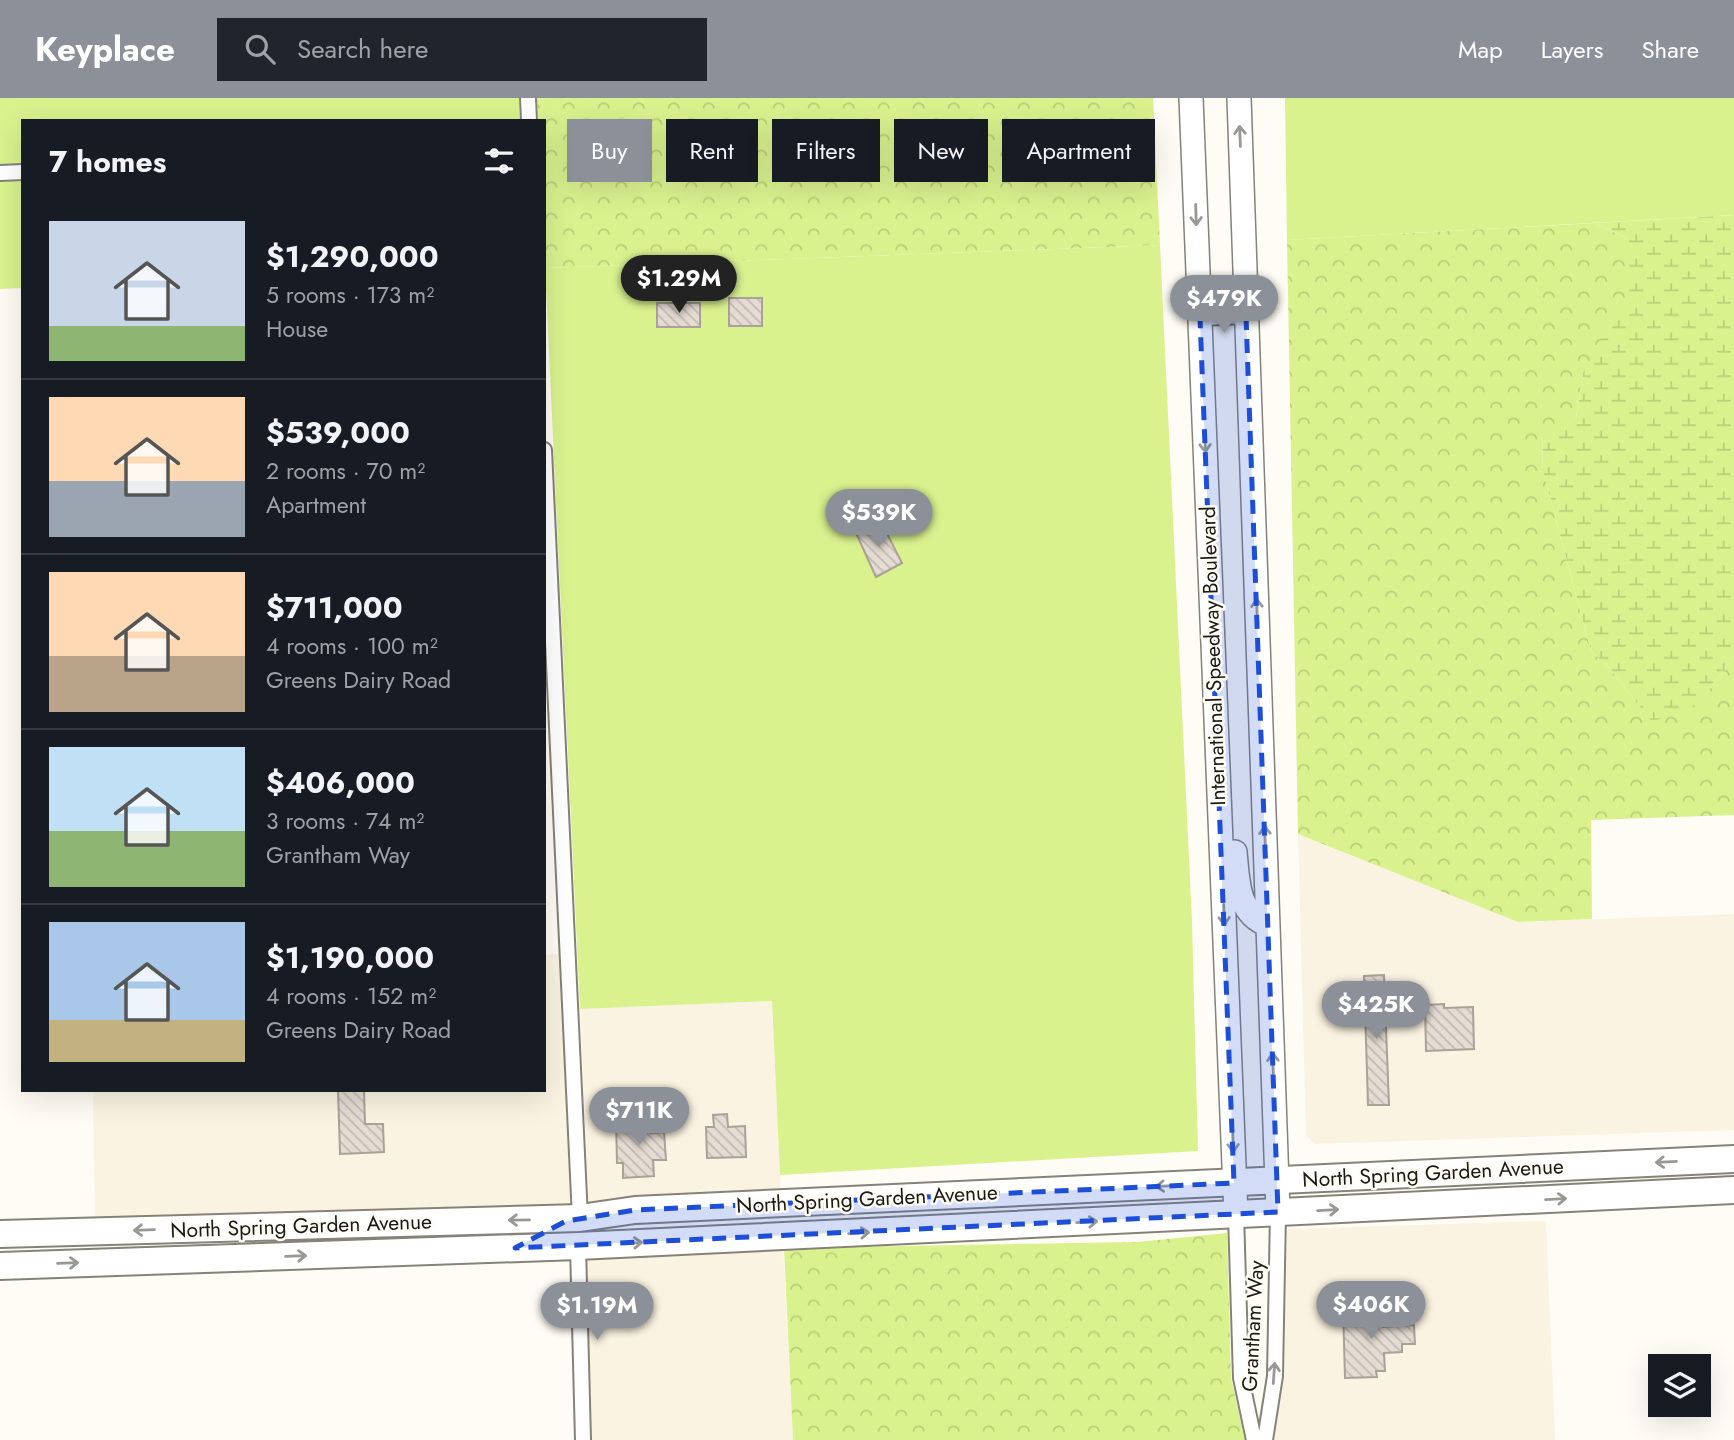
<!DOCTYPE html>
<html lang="en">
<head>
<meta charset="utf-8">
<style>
	:root { --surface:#171b24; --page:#20242c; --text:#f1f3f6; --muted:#9ea1a6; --line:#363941; --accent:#8c9099 }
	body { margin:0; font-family:Jost,sans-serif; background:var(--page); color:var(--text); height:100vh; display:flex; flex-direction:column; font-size:26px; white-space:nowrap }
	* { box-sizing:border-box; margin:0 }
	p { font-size:23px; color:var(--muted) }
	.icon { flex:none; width:38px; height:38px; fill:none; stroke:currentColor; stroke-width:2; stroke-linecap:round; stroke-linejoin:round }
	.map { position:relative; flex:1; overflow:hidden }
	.side { position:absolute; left:21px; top:21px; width:525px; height:973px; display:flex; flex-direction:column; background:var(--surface); border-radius:0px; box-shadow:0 7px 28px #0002 }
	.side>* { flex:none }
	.top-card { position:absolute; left:567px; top:21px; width:665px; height:63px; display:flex; gap:14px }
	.controls { position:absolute; left:1648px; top:1256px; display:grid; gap:14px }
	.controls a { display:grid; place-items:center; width:63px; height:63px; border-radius:0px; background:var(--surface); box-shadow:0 7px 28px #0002; font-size:35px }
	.price { position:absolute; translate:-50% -60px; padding:0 16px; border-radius:24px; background:var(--accent); color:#fff; font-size:23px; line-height:46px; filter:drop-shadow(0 2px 4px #0008) }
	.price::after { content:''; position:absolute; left:50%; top:42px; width:21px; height:16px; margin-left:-10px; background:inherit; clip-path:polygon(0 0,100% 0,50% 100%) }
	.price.current { background:#222; color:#fff }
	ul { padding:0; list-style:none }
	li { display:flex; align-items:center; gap:21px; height:175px; padding:0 28px }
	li+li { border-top:2px solid var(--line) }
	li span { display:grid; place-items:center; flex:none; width:196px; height:140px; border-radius:0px; color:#555 }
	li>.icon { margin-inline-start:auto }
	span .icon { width:84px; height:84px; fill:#fffc; stroke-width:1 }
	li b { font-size:30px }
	h2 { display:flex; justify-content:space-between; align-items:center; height:84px; padding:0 28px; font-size:30px }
	.tag { padding:0 24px; border-radius:0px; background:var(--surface); box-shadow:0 7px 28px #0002; font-size:24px; line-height:63px }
	.tag.current { background:var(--accent); color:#fff }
	header { display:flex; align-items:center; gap:42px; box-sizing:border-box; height:98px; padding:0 35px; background:var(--accent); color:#fff }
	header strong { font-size:33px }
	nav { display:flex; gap:38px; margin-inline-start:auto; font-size:24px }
	.search { width:490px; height:63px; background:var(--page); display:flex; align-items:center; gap:18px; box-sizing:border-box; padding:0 24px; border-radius:0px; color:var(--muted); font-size:26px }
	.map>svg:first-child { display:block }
	.built { fill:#fbf3e1 }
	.green { fill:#d9f28e }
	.forest { fill:url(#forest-crowns) }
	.wetland { fill:url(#wetland-marsh) }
	.building { fill:url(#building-back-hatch); stroke:#aaa199; stroke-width:2 }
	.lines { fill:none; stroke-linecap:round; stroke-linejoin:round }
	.street-casing { stroke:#868278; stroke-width:18 }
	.primary-casing { stroke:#868278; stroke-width:26 }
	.highway-casing { stroke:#868278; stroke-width:30 }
	.street { stroke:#fff; stroke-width:14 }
	.primary { stroke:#fff; stroke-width:23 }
	.highway { stroke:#fff; stroke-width:26 }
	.oneway { stroke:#989896 }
	.marked { fill:#1d4ed8; fill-opacity:0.2; stroke:#1d4ed8; stroke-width:5; stroke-dasharray:14 9; stroke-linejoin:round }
	.labels { text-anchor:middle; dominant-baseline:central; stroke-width:5; stroke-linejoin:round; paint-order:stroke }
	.street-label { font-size:21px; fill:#1b1915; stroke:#fefcf5 }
</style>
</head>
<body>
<header>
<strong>Keyplace</strong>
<div class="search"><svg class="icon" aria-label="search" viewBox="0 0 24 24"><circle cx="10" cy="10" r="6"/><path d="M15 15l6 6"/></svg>Search here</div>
<nav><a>Map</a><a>Layers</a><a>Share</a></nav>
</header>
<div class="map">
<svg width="1734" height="1342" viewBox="0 0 1734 1342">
	<defs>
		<pattern id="forest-crowns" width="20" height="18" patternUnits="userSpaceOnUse" patternTransform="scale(1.75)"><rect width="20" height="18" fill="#d9f28e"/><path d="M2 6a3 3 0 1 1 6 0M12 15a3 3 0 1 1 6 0" fill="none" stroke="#bacf7a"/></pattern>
		<pattern id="wetland-marsh" width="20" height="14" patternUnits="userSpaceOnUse" patternTransform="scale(1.75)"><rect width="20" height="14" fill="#d9f28e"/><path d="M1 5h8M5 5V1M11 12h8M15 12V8" fill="none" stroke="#bacf7a"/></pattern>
		<pattern id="building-back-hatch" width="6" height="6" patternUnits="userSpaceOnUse" patternTransform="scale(1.75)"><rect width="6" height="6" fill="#e4dbd2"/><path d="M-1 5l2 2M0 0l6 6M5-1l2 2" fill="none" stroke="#c3bbb3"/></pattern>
	</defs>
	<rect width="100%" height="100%" fill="#fefcf5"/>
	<path class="built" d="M1298,736L1518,824L1734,816V1032L1314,1046L1306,1037Z
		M559,856L571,1112L95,1125L93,992H544V857Z
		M772,903L781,1097L589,1111L580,911Z
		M1546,1123L1555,1342H1274L1284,1278L1287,1131Z
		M783,1146L793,1342H592L587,1155Z"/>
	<path class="green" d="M0,0H519L520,23H23V66L0,67Z
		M1285,0H1734V117L1287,142Z
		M23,82V190L0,191V83Z
		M1160,147L1192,824L1198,1053L780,1077L772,903L580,911L545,170Z"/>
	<path class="forest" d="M537,0H1153L1160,147L545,170L544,23H538Z
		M1595,125L1628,141V213L1583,275L1576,319L1559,332L1542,337L1543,373L1591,553L1611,572L1651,623L1704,599L1734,558V717L1591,722L1592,821L1518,824L1298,736L1287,142Z
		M1227,1135L1231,1280L1245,1342H793L784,1150L1137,1144Z"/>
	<path class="wetland" d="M1734,117V558L1704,599L1681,616L1651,623L1611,572L1591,553L1543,373L1542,337L1559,331L1576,319L1583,275L1606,235L1628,213V141L1595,125Z"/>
	<path class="building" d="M729,200H762V228H729Z
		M657,205H700V229H657Z
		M880,422L902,465L876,479L856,435Z
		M1384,877L1389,1007H1368L1364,878Z
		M1444,906V910L1473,909L1474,951L1426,953L1425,907Z
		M338,992H364L365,1026H383L384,1054L340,1056Z
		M727,1016L728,1029L745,1028L746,1059L707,1060L706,1029H714L713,1017Z
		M651,1021V1035L664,1034L666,1062H653L654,1078L623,1080V1065H617L616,1022Z
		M1383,1208V1229L1414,1227L1415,1246H1402V1254L1384,1255L1385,1273H1376L1377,1279L1345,1280L1343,1209Z"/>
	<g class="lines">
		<defs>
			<path id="street" d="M528,0L529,23
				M0,75L23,74
				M1200,220L1246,218
				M544,352L580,1120
				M1236,1117L1241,1280L1254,1342
				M578,1148L583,1342
				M1265,1342L1275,1278L1278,1114"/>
			<path id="primary" d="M1191,0L1236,1117
				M1239,0L1278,1114
				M1235,754C1238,783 1237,816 1268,827"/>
			<path id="highway" d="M0,1136L580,1120L635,1112L1734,1061
				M0,1168L578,1148L1734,1092"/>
		</defs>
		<use href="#street" class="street-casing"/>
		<use href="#primary" class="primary-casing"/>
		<use href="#highway" class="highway-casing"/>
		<use href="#street" class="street"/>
		<use href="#primary" class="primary"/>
		<use href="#highway" class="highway"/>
	</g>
	<defs><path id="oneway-shaft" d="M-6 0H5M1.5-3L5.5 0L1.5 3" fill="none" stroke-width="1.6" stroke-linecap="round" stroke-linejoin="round" transform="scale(1.75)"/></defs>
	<g class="oneway">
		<use href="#oneway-shaft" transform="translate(1240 38) rotate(-92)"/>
		<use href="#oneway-shaft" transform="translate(1196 117) rotate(88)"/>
		<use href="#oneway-shaft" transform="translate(1205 344) rotate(88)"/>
		<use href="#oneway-shaft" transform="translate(1257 511) rotate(-92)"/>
		<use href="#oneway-shaft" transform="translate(1265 738) rotate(-92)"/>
		<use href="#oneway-shaft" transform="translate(1224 817) rotate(88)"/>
		<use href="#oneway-shaft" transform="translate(1273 965) rotate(-92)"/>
		<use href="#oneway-shaft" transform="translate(1233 1044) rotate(88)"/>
		<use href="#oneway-shaft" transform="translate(1666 1064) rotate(177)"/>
		<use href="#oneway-shaft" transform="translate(1166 1088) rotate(177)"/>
		<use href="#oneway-shaft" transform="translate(1556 1101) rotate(-3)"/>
		<use href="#oneway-shaft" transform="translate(1328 1112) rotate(-3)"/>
		<use href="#oneway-shaft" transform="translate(519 1122) rotate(179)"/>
		<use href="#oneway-shaft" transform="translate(1087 1124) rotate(-3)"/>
		<use href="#oneway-shaft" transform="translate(144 1132) rotate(178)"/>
		<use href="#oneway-shaft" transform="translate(859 1135) rotate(-3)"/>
		<use href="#oneway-shaft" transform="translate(632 1145) rotate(-3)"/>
		<use href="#oneway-shaft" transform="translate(296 1158) rotate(-2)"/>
		<use href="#oneway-shaft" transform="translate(68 1165) rotate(-2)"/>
		<use href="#oneway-shaft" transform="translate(1274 1275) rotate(-86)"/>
	</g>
	<path class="marked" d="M1246,218L1278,1114L515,1150L566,1123L635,1112L1234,1085L1200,220Z"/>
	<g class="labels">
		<g class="street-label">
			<text transform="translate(1213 558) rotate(-92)">International Speedway Boulevard</text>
			<text transform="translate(1433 1075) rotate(-3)">North Spring Garden Avenue</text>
			<text transform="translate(867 1101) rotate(-3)">North Spring Garden Avenue</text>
			<text transform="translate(301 1128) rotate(-2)">North Spring Garden Avenue</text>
			<text transform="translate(1253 1228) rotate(-87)">Grantham Way</text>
		</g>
	</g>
</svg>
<div class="controls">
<a><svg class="icon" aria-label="layers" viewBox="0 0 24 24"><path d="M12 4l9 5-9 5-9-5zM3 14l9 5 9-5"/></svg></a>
</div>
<b class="price current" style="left:679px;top:217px">$1.29M</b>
<b class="price" style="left:1224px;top:237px">$479K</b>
<b class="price" style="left:879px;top:451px">$539K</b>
<b class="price" style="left:1376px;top:943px">$425K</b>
<b class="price" style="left:639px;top:1049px">$711K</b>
<b class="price" style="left:1371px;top:1243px">$406K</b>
<b class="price" style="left:597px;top:1244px">$1.19M</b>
<div class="top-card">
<a class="tag current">Buy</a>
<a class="tag">Rent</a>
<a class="tag">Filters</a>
<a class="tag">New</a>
<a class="tag">Apartment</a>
</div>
<section class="side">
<h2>7 homes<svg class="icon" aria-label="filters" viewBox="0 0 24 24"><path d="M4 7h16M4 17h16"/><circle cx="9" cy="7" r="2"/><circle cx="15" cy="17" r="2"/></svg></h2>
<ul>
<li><span style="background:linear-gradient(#c9d6e8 75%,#8fb573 0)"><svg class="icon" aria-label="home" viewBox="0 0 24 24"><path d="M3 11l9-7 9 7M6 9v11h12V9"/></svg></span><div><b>$1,290,000</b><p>5 rooms · 173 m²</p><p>House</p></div></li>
<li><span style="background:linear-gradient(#ffd9b3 60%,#9aa5b1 0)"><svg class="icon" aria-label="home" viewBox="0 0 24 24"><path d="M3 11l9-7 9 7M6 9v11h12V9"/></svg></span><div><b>$539,000</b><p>2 rooms · 70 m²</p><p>Apartment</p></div></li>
<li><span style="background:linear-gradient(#ffd9b3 60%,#b9a48a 0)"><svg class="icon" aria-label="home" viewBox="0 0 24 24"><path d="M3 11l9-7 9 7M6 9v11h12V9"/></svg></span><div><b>$711,000</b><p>4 rooms · 100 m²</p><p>Greens Dairy Road</p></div></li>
<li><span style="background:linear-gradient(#bfe0f5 60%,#8fb573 0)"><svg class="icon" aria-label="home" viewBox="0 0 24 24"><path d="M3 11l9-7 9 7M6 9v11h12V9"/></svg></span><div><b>$406,000</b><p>3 rooms · 74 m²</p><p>Grantham Way</p></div></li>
<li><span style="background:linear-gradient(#a9c7e8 70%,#c2b280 0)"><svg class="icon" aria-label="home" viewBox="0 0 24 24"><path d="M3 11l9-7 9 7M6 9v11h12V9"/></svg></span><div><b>$1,190,000</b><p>4 rooms · 152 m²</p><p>Greens Dairy Road</p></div></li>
</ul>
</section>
</div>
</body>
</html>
